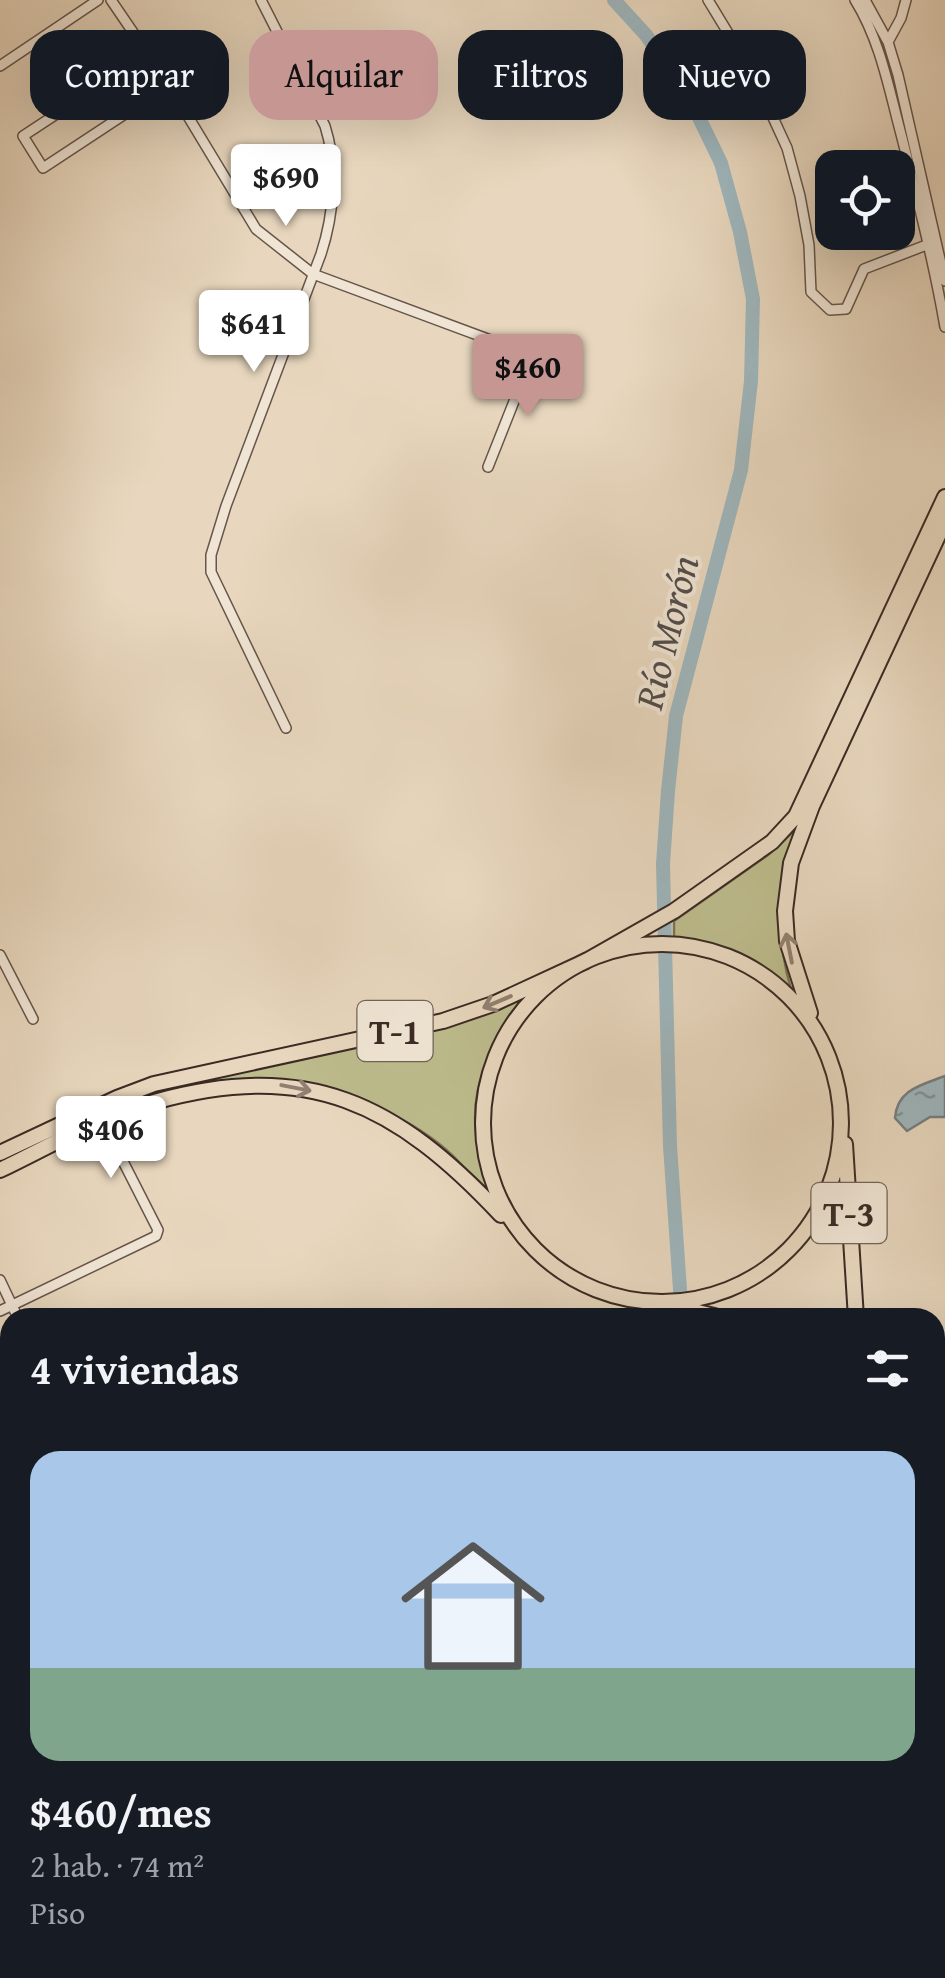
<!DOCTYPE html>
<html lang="es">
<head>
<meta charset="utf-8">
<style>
	:root { --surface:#171b24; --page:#242831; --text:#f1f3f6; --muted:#9ea1a6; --accent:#c59692 }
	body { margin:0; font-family:"Gentium Book Plus",serif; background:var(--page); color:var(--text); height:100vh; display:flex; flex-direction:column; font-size:38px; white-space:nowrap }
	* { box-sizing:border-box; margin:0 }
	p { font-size:32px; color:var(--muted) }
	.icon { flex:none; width:55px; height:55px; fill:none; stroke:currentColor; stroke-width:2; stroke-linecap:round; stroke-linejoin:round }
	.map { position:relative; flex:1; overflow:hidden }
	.drawer { position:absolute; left:0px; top:1308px; width:945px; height:672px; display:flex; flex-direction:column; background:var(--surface); border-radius:30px 30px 0 0; box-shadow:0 10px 40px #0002 }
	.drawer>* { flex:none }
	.banner { position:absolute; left:30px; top:30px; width:885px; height:90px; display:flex; gap:20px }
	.buttons { position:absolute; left:815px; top:150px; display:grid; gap:20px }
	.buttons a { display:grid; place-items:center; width:100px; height:100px; border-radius:20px; background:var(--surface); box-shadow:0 10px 40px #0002; font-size:50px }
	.price { position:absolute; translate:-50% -85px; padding:0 22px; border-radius:10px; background:#fff; color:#222; font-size:32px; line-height:65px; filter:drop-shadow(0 2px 5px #0008) }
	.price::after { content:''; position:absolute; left:50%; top:60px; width:30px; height:22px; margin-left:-15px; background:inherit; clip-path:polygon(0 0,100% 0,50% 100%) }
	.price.current { background:var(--accent); color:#111 }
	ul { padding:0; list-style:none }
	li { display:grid; align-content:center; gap:20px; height:530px; padding:0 30px }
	li span { display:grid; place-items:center; height:310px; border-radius:30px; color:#555 }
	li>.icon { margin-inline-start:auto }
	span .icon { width:180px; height:180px; fill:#fffc; stroke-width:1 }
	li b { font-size:42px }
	h2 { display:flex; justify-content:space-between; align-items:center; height:120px; padding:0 30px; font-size:42px }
	.chip { padding:0 35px; border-radius:30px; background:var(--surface); box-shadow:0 10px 40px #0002; font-size:35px; line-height:90px }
	.chip.current { background:var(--accent); color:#111 }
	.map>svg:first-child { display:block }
	.grass { fill:#bdbc8d; stroke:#7c7358; stroke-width:2.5 }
	.water { fill:url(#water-ripples); stroke:#767e80; stroke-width:2.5 }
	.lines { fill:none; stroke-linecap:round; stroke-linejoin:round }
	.river { stroke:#9eb6bd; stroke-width:14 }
	.minor-casing { stroke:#66554a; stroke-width:12 }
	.highway-casing { stroke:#3a2a24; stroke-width:18 }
	.minor { stroke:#f0e5d5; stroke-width:9 }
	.highway { stroke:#e8d7be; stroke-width:14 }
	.oneway { stroke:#918071 }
	.labels { text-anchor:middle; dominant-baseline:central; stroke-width:8; stroke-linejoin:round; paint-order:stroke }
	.shield { fill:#f0e5d5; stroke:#716259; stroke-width:2.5 }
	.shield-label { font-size:35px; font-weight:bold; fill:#3a2a24 }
	.water-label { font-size:40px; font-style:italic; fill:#534d4a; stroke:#f0e5d5 }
</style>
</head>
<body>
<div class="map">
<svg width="945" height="1978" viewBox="0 0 945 1978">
	<defs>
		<pattern id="water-ripples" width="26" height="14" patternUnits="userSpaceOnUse" patternTransform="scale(2.5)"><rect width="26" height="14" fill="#9eb6bd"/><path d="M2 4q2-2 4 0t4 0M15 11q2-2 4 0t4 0" fill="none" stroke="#829499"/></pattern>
	</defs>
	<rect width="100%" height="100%" fill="#e8d7be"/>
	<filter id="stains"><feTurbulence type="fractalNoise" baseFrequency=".002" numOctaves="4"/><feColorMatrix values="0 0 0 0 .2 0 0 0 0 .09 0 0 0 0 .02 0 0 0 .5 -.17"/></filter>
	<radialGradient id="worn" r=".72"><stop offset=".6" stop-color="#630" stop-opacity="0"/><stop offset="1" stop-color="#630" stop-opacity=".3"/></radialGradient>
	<path class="grass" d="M794,831C782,887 774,933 791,989C752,957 723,947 674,937V921L768,855Z
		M524,997C476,1066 459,1113 492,1195H490C477,1183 466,1169 453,1156C415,1119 339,1086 287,1080C242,1075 193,1089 149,1097L148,1094C194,1083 238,1070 284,1061C366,1044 447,1031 524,997Z"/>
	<path class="water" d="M945,1076V1117H930L907,1131L895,1118C897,1089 922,1085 945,1076Z"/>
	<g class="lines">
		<path class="river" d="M614,0L646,35L689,97L721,163L740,232L753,299L751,381L741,470L676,716L668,791L663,864L670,1146L682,1318
			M839,1970L841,1978"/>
		<defs>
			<path id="minor" d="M111,0L169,85L43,168L23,136L148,54
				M261,0L325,126C338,167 334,214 321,254L226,506L211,555V572L286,728
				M708,0L753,74L787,148L800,196L809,245L811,292L830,310L846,309L864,269L929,244
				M855,0C881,42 889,90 902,138C918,201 934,263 945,327
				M865,0L888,42L898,75L945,281
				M888,42L901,18L906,0
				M0,66L98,0
				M169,85L256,229L313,274L574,371
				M488,467L532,356
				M0,955L33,1019
				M0,1280L18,1318
				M0,1311L156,1236L158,1230L103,1122
				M0,1431L10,1425
				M0,1541L10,1538
				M0,1646L10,1647
				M0,1740L10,1741
				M0,1844L10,1845
				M0,1950H10
				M231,1978L232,1970"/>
			<path id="highway" d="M483 1123a179 179 0 1 1 358 0a179 179 0 1 1-358 0Z
				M810,1013L787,941L785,911L791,863L812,806L945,521
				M845,1144L856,1318
				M0,1153L117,1098L154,1084L443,1021L493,1004L586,961L674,911L772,842L796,816L945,497
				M0,1170C50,1146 101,1116 154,1102C308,1059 396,1103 501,1215
				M674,1306L722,1318
				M935,1600L945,1627"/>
		</defs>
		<use href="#minor" class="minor-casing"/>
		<use href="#highway" class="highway-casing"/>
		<use href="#minor" class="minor"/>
		<use href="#highway" class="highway"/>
	</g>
	<defs><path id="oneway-shaft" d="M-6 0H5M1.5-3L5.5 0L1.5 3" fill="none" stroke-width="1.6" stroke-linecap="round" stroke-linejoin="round" transform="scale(2.5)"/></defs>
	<g class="oneway">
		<use href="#oneway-shaft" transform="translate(789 948) rotate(-101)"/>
		<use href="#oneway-shaft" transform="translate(497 1002) rotate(157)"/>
		<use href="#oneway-shaft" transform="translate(296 1088) rotate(11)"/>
	</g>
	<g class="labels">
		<g class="shield">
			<rect x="357.5" y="1001" width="75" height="60" rx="8"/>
			<rect x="811.5" y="1183" width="75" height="60" rx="8"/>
		</g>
		<g class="shield-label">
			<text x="395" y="1031">T-1</text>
			<text x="849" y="1213">T-3</text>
		</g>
		<g class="water-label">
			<text transform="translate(666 632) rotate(-76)">Río Morón</text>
		</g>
	</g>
	<rect width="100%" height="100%" filter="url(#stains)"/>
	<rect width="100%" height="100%" fill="url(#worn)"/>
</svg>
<div class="buttons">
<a><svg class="icon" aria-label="locate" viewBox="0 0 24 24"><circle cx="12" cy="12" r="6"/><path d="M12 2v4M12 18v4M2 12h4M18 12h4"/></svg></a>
</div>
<b class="price" style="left:286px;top:229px">$690</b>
<b class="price" style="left:254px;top:375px">$641</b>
<b class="price current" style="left:528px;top:419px">$460</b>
<b class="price" style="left:111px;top:1181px">$406</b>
<div class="banner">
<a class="chip">Comprar</a>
<a class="chip current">Alquilar</a>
<a class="chip">Filtros</a>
<a class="chip">Nuevo</a>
</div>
<section class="drawer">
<h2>4 viviendas<svg class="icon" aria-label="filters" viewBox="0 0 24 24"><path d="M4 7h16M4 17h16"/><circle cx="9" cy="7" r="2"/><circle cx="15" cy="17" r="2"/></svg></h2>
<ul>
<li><span style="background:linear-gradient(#a9c7e8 70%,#7fa58c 0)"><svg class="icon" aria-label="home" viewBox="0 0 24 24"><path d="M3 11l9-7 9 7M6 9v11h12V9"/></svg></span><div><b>$460/mes</b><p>2 hab. · 74 m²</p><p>Piso</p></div></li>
</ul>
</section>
</div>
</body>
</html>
